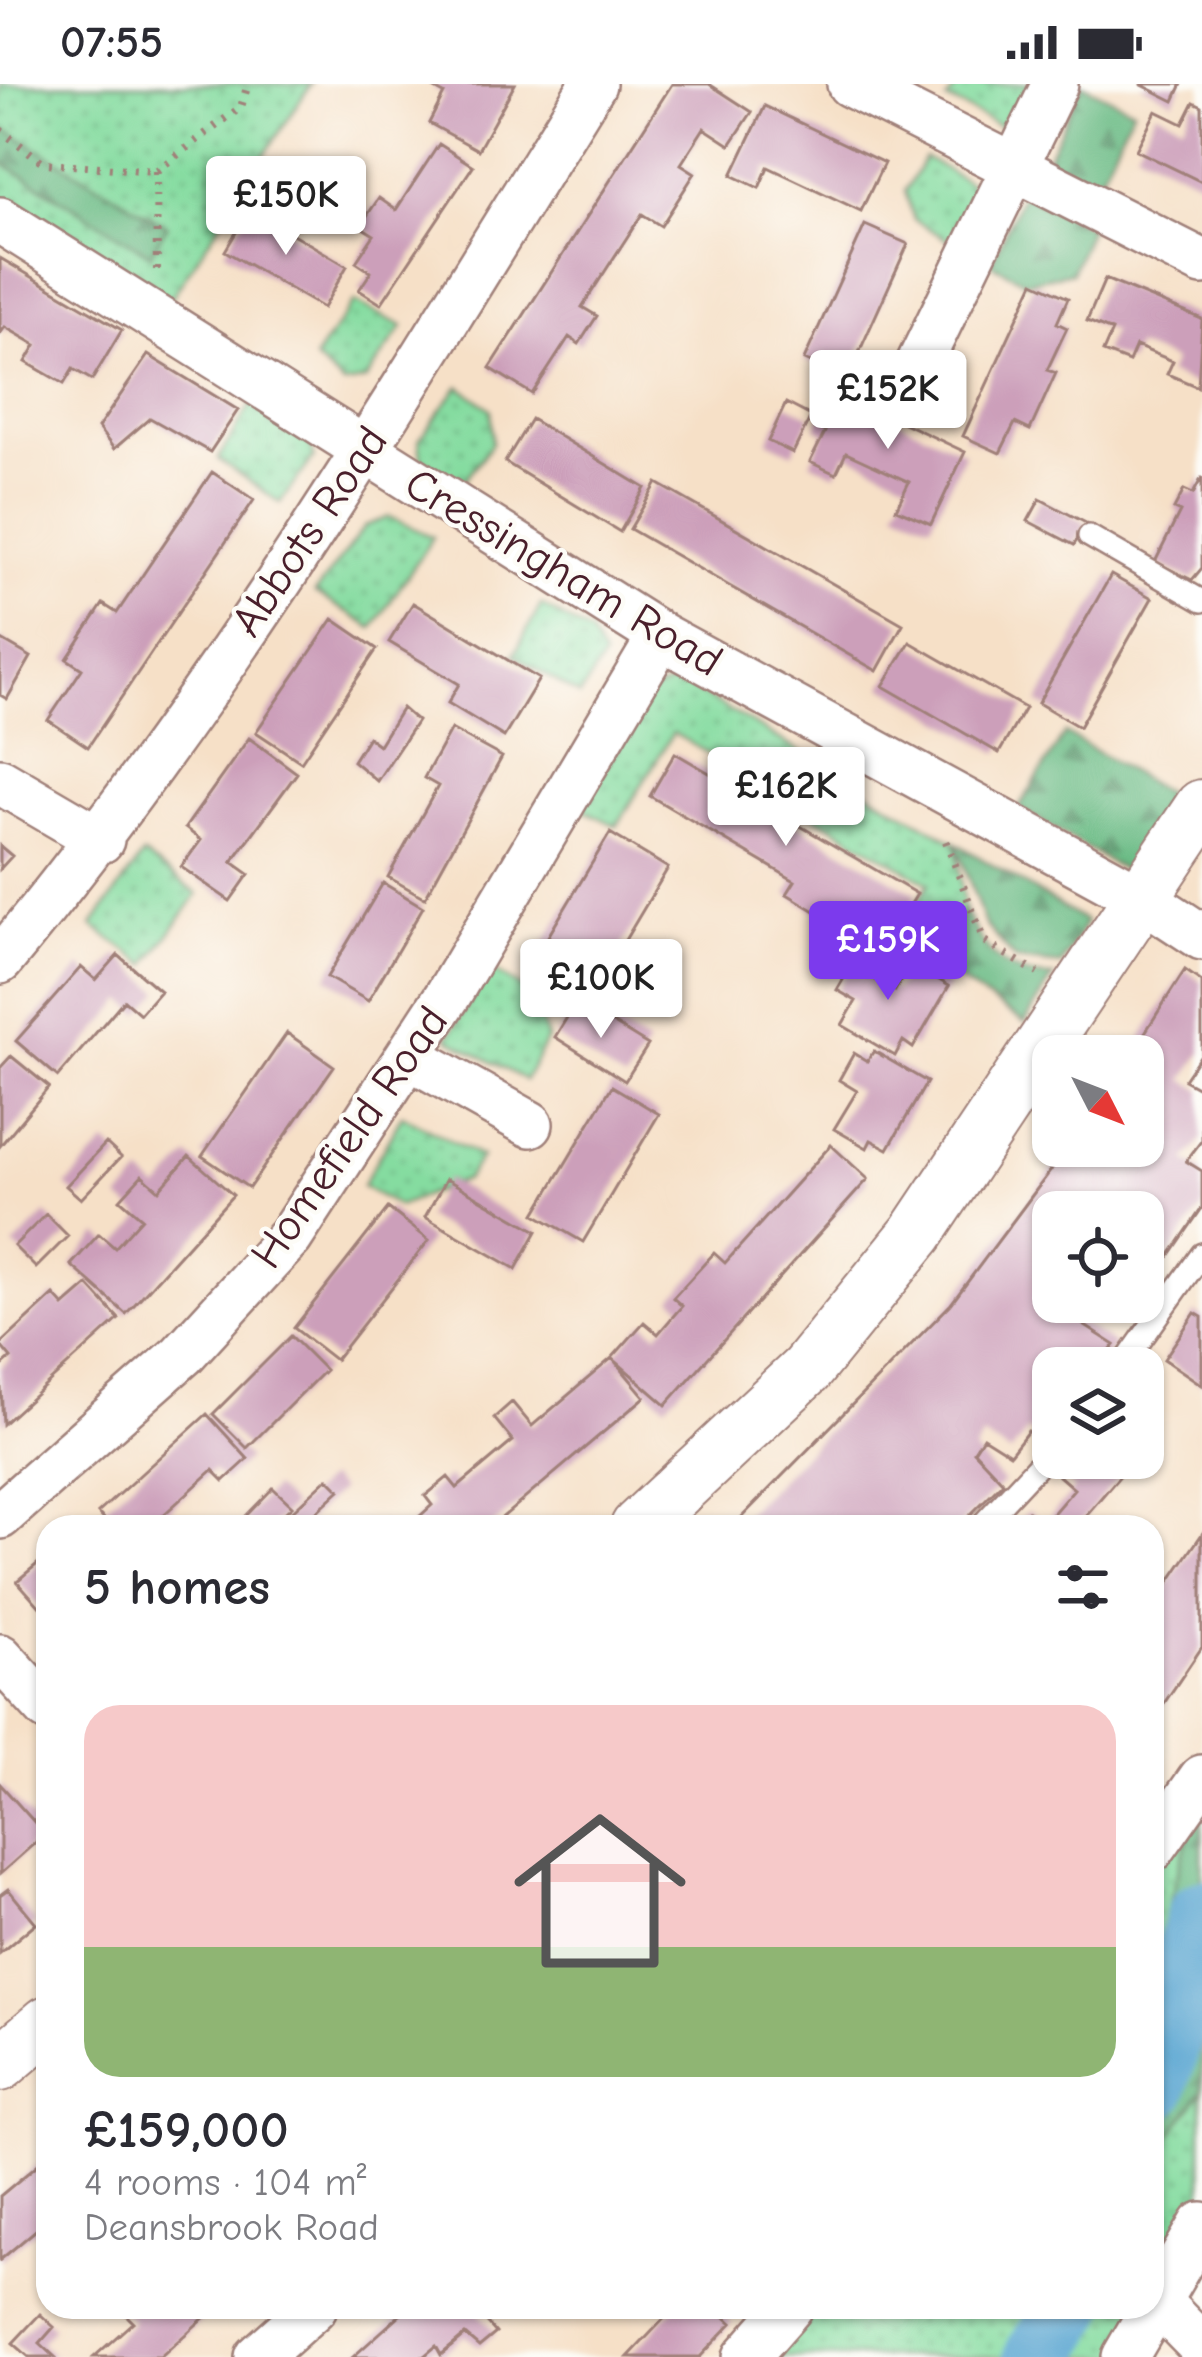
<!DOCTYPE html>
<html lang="en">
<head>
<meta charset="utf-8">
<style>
	:root { --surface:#fff; --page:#f7f7f7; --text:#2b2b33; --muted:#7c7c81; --accent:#7c3aed }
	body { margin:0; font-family:"Comic Neue",sans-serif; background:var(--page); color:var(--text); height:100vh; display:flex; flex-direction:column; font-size:45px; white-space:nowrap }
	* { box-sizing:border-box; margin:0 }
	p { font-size:39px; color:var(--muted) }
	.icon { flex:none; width:66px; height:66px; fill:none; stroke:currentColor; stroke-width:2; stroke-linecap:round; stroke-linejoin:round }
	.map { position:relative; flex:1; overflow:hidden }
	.sheet { position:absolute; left:36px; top:1431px; width:1128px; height:804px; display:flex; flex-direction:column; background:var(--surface); border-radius:36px; box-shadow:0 3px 9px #0004 }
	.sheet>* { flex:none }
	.needle { width:78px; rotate:132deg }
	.controls { position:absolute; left:1032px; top:951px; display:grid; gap:24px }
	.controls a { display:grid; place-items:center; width:132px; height:132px; border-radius:24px; background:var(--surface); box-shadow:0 3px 9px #0004; font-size:60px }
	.price { position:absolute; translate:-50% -102px; padding:0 27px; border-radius:12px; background:#fff; color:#222; font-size:39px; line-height:78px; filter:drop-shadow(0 3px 6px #0008) }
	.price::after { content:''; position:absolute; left:50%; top:72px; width:36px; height:27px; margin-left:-18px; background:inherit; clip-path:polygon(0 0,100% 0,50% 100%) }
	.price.on { background:var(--accent); color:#fff }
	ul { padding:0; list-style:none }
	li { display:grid; align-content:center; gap:24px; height:636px; padding:0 48px }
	li span { display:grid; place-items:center; height:372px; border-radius:36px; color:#555 }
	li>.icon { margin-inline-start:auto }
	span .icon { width:216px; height:216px; fill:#fffc; stroke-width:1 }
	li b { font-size:51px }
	h2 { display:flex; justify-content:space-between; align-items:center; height:144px; padding:0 48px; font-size:51px }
	.status { display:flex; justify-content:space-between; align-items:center; height:84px; padding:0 60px; background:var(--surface); direction:ltr }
	.status svg { height:33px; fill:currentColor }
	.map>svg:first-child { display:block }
	.grass { fill:url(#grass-dots); stroke:#687e66; stroke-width:3 }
	.forest { fill:url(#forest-firs); stroke:#5b6e58; stroke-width:3 }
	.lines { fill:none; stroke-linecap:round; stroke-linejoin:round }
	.river { stroke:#58a5d1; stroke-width:72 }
	.building { fill:#cc9fba }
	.service-casing { stroke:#a08079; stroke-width:26 }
	.minor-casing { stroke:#a08079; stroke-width:50 }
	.tertiary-casing { stroke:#a08079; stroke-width:58 }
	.path { stroke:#a08079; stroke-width:8; stroke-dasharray:3 9; stroke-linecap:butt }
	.service { stroke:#fff; stroke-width:21 }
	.minor { stroke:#fff; stroke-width:45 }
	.tertiary { stroke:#fff; stroke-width:54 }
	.labels { text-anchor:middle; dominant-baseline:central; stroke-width:9; stroke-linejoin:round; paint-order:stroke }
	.street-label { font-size:45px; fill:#4a1f2b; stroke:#fdfcf7 }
</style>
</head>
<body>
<div class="status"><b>07:55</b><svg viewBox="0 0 49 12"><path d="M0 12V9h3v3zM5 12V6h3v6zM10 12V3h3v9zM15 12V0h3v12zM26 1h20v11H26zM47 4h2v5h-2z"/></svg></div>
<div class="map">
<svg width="1202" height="2273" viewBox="0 0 1202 2273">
	<defs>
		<pattern id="grass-dots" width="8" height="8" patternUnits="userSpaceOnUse" patternTransform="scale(3)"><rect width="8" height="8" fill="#85dca0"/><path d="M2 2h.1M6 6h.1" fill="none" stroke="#74bc8a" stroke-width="1.8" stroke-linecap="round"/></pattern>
		<pattern id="forest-firs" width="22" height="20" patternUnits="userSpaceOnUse" patternTransform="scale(3)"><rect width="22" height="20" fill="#6cbc86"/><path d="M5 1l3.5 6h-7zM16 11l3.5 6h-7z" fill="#5b986e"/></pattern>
	</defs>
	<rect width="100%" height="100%" fill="#fdfcf7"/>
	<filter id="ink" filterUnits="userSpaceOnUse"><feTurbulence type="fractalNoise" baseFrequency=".00833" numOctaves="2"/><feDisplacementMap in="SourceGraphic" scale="24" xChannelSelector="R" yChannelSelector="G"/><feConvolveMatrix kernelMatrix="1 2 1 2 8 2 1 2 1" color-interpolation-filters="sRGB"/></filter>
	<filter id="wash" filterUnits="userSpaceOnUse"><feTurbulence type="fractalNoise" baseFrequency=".004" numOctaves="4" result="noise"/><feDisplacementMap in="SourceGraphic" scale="48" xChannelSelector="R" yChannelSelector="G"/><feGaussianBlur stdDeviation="2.7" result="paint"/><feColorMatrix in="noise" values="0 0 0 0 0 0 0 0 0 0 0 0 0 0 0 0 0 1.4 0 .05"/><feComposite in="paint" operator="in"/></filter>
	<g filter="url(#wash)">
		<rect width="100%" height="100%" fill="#f6e0c7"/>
		<path class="grass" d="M0,0H311L158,234L0,135Z
			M959,0H1036L1028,32L1006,45L947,16Z
			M925,74L969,98L982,120L957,161L914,136L905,107Z
			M354,218L403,242L366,296L344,301L314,275Z
			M459,302L491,325L492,359L460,402L421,375L419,356Z
			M258,309L309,352L314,373L280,419L218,375Z
			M389,433L433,453L373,544L315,509L365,442Z
			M541,521L590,550L603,574L580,612L514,571Z
			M679,597L956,759L964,826L950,851L913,828L929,799L673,649L617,742L582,725L647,609Z
			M143,771L198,810L147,881L92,842Z
			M489,884L533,911L547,955L525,996L448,954Z
			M402,1031L481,1073L466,1095L398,1122L362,1102Z
			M1202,1694V2145L1127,2273H746L790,2223H1152V1765Z"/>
		<path class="forest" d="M1082,0L1133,25L1097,100L1046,76Z
			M0,42L167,142L150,170L0,77Z
			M1022,109L1090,143L1072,188L1026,198L991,179Z
			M1065,649L1172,713L1126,788L1019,724Z
			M956,759L1086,838L1061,881L1016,876L985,841Z
			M964,826C986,868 1001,893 1053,893L1025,939L934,881Z
			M1202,1723V2007L1163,2062L1152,2101V1879L1192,1739Z
			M1047,2223H1098L1070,2273H1014Z"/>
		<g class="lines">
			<path class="river" d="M1152,2002L1202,1832
				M1040,2273L1071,2223"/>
		</g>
		<g id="blocks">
			<path class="building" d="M436,0H515L478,66L429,39L444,10L433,4Z
				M672,0H709L752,28L730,61L704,44L681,80L695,89L661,142L642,130L582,223L597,232L579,260L569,253L532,310L490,284Z
				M1140,0H1182L1174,17Z
				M1194,18L1202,22V98L1136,66L1156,27L1183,40Z
				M765,22L884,79L861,127L768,83L759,104L732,91Z
				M439,60L473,82L381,220L359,206L371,188L356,178L374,151L360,142L379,114L396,126Z
				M250,125L347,182L323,224L225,167Z
				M865,141L908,160L847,295L804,276Z
				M0,174L122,246L92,296L73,285L64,300L26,278L36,261L5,243L0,250Z
				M1105,195L1202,235L1198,303L1167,290L1173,277L1136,262L1129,278L1103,268L1112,247L1087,237Z
				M1034,198L1068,214L1057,239L1067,244L1047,286L1056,289L1030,346L1015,339L1000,369L963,352Z
				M148,271L238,326L210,368L150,334L114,365L98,344Z
				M834,306L965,368L931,440L896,425L909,398L846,369L836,390L810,378L825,348L816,344Z
				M786,319L811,332L793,369L768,357Z
				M531,335L645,404L620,448L505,378Z
				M212,388L254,416L88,663L48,636L82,585L67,575L103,520L117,529Z
				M1202,393V484L1192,496L1155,478L1180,428L1174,425L1184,406L1193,410Z
				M657,399L903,540L877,587L630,445Z
				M1040,415L1086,439L1074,461L1028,437Z
				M1111,491L1152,514L1079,643L1038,619Z
				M413,519L539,595L504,653L448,619L459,600L389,558Z
				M333,535L377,565L301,678L256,648Z
				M0,555L31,573L7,615L0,611Z
				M910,558L1025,624L999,669L883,602Z
				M402,624L417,637L377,697L353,677L368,653L379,661Z
				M451,645L502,673L425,814L388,793L438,702L424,694Z
				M249,654L297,689L232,778L249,790L230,817L181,783L201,756L185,744Z
				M675,669L917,810L889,856L826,819L820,830L787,810L795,797L650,712Z
				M610,749L668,784L609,883L584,868L571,891L537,871Z
				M0,762L12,772L0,785Z
				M383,799L423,823L368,917L327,893Z
				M838,859L857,871L851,881L895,907L911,879L949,902L913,964L903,957L895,972L842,941L856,917L837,906L847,889L827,878Z
				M118,871L160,907L140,930L124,916L58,993L16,957L81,883L96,896Z
				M1185,886L1202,898V969L1184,996L1202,1006V1056L1186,1077L1202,1087V1124L1143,1210V1128H1053V1218H1061L1057,1224L1115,1261L1096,1284H1053V1338L1040,1354L1028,1347L1010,1370L983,1353L974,1367L1003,1398L958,1443H732L951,1220L1069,1062H1143V972H1130Z
				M577,917L648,961L625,997L555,953Z
				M287,949L334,982L249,1104L202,1072Z
				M874,967L927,998L888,1065L871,1056L867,1064L834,1045L857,1007L839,996L854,969L867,977Z
				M11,972L49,1003L0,1062V984Z
				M612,1002L659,1030L583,1158L535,1130Z
				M106,1059L121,1073L81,1115L66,1102Z
				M831,1061L868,1095L666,1321L612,1274L645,1313L491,1443H408L432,1421L425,1412L448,1393L457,1404L513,1357L494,1334L512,1318L532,1342L612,1274L644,1238L658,1250L682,1222L673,1214L714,1169L725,1179Z
				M189,1072L233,1111L126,1230L71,1181L99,1150L115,1164L142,1134L120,1115L142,1091L159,1106Z
				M446,1095L537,1147L516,1185L425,1133Z
				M388,1124L429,1156L335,1276L294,1244Z
				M46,1130L68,1152L36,1184L14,1162Z
				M88,1201L119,1235L3,1340L0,1284L11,1274L0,1261L54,1211L64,1222Z
				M1195,1229L1202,1233V1301L1164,1275Z
				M291,1252L325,1286L247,1364L213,1330Z
				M207,1330L248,1375L224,1397L213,1386L150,1443H111L98,1429Z
				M1074,1374H1135L1076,1443H1015L1028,1427L1044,1440L1074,1405L1059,1392Z
				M328,1394L340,1406L300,1443H291L284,1435Z
				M273,1404L292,1422L270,1443H253L244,1434Z
				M1202,1450V1563L1152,1637V1523Z
				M48,1471V1532L17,1497Z
				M0,1700L45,1750L0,1790Z
				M8,1805L36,1839L0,1869V1811Z
				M48,2072V2136L0,2176V2112Z
				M118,2223H216L160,2273H94L133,2238Z
				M409,2223H480L476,2226L496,2249L479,2263L465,2251L441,2271L436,2262L423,2273H353Z
				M675,2223H715L732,2239L700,2273H628Z
				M40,2230L54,2243L40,2259L55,2273H29L13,2259Z"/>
		</g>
	</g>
	<g filter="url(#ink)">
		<use href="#blocks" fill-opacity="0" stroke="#a08079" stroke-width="3"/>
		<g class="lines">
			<defs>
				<path id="service" d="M1089,452L1202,517
					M1121,1284L1202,1170
					M980,1443L1053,1365"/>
				<path id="minor" d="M850,0L1202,178
					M0,136L661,552L1144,815L1202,853
					M918,282L1055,0
					M0,697L101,756
					M0,877C225,606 407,299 593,0
					M409,972L530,1040
					M0,1432L182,1271L290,1153L448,911L661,552
					M0,1573L48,1625
					M1152,1765L1202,1694
					M1152,2212L1202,2263
					M258,2273L314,2223
					M746,2273L790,2223
					M1125,2273L1202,2141"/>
				<path id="tertiary" d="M638,1443L806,1286L917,1149L1202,723
					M0,1980L48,1939"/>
			</defs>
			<use href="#service" class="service-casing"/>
			<use href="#minor" class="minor-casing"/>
			<use href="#tertiary" class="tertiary-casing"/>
			<path class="path" d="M0,46L44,79L156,87L241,23L248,0
				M156,87L157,187
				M946,757L984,857L1038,889"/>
			<use href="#service" class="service"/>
			<use href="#minor" class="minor"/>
			<use href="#tertiary" class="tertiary"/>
		</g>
	</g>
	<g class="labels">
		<g class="street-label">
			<text transform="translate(309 447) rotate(-56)">Abbots Road</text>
			<text transform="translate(564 488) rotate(31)">Cressingham Road</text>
			<text transform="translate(349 1053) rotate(-55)">Homefield Road</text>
		</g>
	</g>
</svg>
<div class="controls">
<a><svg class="needle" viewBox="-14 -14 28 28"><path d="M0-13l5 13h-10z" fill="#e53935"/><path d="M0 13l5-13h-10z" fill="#7c7c81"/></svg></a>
<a><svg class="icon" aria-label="locate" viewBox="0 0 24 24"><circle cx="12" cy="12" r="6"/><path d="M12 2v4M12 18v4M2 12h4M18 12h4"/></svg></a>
<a><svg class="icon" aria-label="layers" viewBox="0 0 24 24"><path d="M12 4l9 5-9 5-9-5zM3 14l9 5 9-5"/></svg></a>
</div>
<b class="price" style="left:286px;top:174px">£150K</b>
<b class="price" style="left:888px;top:368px">£152K</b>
<b class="price" style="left:786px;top:765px">£162K</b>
<b class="price on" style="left:888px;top:919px">£159K</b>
<b class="price" style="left:601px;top:957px">£100K</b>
<section class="sheet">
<h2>5 homes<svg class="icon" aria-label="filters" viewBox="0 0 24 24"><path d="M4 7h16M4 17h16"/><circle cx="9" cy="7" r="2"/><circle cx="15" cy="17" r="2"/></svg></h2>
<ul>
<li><span style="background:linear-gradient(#f6c9c9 65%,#8fb573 0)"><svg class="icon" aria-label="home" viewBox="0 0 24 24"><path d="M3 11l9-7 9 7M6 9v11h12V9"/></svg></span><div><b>£159,000</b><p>4 rooms · 104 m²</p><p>Deansbrook Road</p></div></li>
</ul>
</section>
</div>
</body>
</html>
